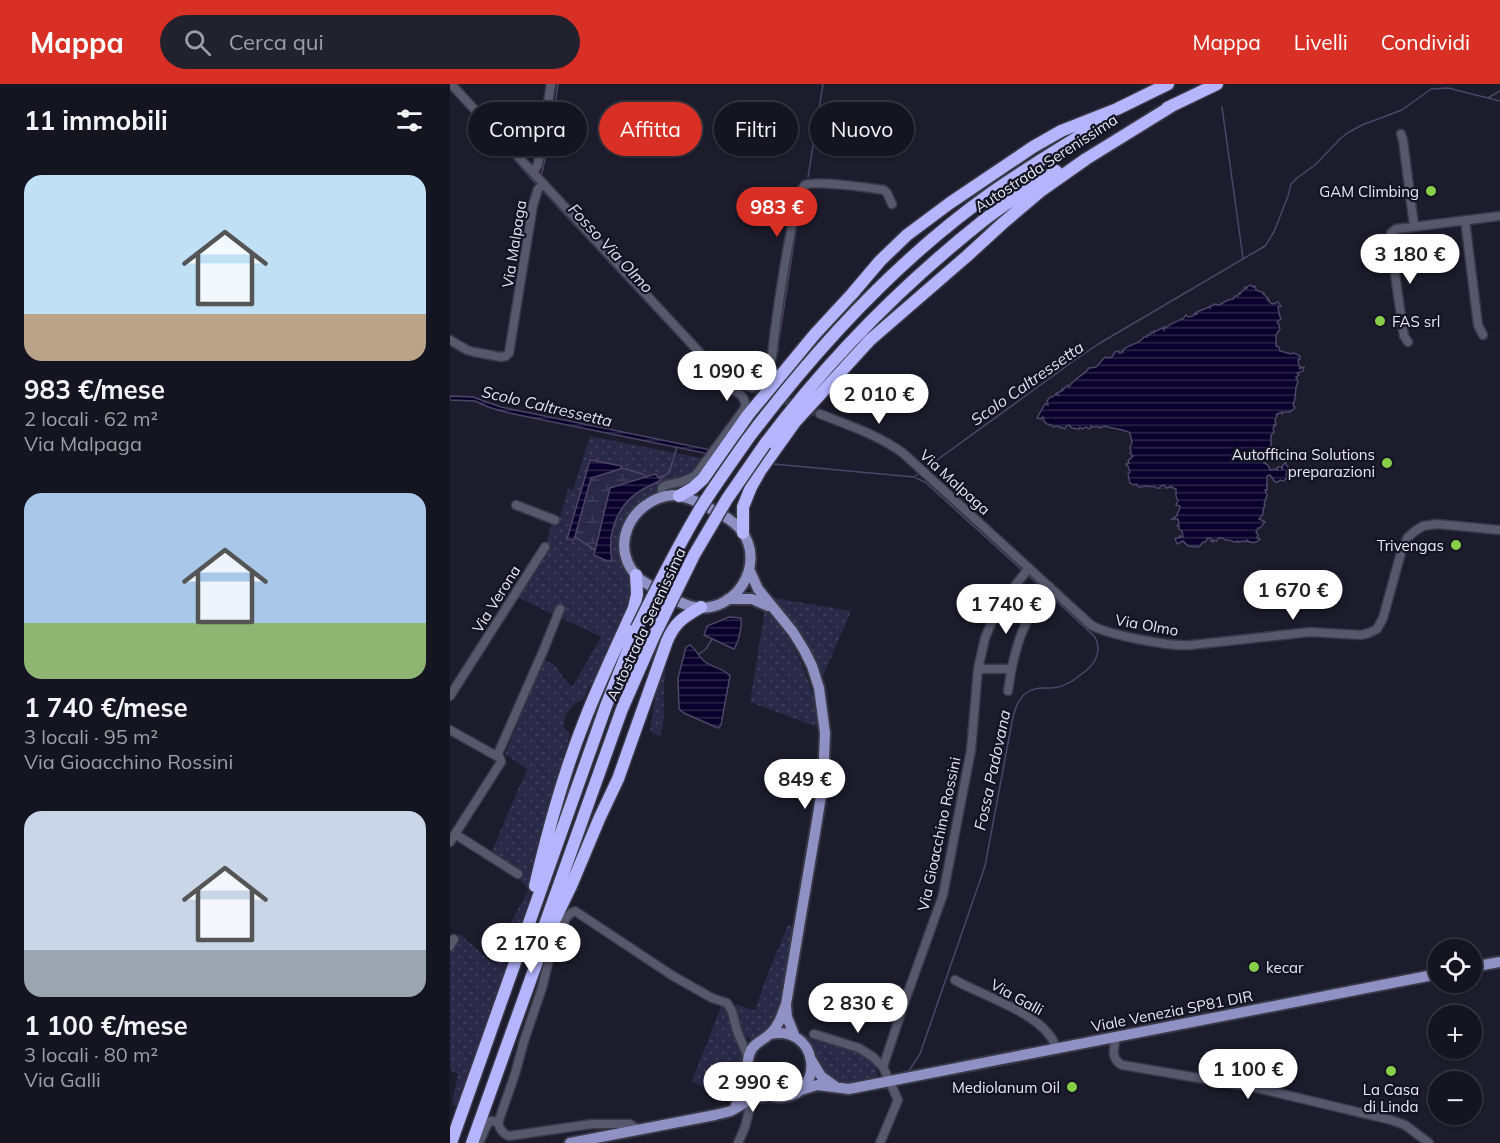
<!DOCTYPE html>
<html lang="it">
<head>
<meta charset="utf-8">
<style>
	:root { --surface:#151522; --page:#22222f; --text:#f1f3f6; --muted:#9d9fa5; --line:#343440; --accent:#d93025 }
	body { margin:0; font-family:Mulish,sans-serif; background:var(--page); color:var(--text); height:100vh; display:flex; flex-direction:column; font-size:22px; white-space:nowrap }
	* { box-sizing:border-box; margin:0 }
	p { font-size:20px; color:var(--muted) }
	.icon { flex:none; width:33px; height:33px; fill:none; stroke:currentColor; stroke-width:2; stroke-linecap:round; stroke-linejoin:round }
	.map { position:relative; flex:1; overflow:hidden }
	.sheet { display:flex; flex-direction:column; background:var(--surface); width:450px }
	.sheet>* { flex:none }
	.hud { position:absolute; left:18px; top:18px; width:570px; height:54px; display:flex; gap:12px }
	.fabs { position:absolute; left:978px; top:855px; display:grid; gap:12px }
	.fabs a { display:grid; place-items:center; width:54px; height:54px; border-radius:50%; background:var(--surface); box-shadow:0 2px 4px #0004,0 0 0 2px var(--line); font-size:30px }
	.price { position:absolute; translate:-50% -51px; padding:0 14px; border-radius:21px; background:#fff; color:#222; font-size:20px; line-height:39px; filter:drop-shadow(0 2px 3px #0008) }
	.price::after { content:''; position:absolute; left:50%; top:36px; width:18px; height:14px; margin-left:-9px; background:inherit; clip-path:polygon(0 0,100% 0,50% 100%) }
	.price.active { background:var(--accent); color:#fff }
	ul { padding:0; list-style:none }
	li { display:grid; align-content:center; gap:12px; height:318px; padding:0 24px }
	li span { display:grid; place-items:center; height:186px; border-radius:18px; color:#555 }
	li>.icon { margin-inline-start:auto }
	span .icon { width:108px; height:108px; fill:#fffc; stroke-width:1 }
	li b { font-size:26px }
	h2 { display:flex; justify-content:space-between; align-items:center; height:72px; padding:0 24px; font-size:26px }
	.chip { padding:0 21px; border-radius:27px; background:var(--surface); box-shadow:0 2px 4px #0004,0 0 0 2px var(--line); font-size:21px; line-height:54px }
	.chip.active { background:var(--accent); color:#fff }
	header { display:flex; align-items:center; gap:36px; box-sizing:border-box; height:84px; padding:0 30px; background:var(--accent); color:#fff }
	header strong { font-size:28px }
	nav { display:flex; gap:33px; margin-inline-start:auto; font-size:21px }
	.search { width:420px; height:54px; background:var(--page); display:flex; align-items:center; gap:15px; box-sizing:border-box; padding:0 21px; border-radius:33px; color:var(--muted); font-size:22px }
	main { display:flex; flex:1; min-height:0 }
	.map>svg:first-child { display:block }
	.grass { fill:url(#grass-dots) }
	.wetland { fill:url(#wetland-marsh) }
	.water { fill:url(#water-rules); stroke:#4c4667; stroke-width:1.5 }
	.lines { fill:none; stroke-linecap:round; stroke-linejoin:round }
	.stream { stroke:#4c4667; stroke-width:1.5 }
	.minor-tunnel { stroke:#3a3b4b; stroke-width:8; stroke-dasharray:8 4; stroke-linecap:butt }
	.minor-casing { stroke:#383846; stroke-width:11 }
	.major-casing { stroke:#383846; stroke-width:14 }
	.highway-casing { stroke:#383846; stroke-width:15 }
	.minor { stroke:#57586c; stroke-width:8 }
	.major { stroke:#8f90c4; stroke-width:10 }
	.highway { stroke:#b4b5fe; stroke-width:12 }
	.highway-bridge-casing { stroke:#383846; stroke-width:15; stroke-linecap:butt }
	.highway-bridge { stroke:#b4b5fe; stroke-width:12 }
	.poi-dot { fill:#88cf49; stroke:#131323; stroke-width:2 }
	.labels { text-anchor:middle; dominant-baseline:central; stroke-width:4.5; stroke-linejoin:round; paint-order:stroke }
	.street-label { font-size:15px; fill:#e7e8f4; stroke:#131323 }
	.poi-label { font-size:15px; fill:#e7e8f4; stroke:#131323; text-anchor:end }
	.water-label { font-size:16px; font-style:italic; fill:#e1e2f3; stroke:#131323 }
</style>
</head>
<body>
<header>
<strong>Mappa</strong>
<div class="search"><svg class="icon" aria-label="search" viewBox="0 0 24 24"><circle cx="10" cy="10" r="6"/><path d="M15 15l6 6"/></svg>Cerca qui</div>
<nav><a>Mappa</a><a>Livelli</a><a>Condividi</a></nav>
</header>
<main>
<section class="sheet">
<h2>11 immobili<svg class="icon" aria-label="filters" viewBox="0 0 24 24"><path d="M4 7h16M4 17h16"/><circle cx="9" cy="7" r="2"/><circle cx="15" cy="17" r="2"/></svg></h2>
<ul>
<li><span style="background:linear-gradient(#bfe0f5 75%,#b9a48a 0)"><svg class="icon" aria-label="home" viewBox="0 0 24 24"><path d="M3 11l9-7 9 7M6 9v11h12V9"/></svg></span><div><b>983 €/mese</b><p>2 locali · 62 m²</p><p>Via Malpaga</p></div></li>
<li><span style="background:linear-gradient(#a9c7e8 70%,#8fb573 0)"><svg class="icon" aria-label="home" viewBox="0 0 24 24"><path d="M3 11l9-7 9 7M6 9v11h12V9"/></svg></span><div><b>1 740 €/mese</b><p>3 locali · 95 m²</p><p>Via Gioacchino Rossini</p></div></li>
<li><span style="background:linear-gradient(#c9d6e8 75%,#9aa5b1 0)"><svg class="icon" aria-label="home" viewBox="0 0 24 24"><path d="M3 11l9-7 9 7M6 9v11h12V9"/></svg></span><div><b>1 100 €/mese</b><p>3 locali · 80 m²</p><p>Via Galli</p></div></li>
</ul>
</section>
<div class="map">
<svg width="1050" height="1059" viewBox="0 0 1050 1059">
	<defs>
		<pattern id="grass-dots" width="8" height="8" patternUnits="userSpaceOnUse" patternTransform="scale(1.5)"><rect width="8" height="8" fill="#2a2948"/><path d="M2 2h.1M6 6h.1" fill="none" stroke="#3f3e5a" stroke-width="1.8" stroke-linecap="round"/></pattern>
		<pattern id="wetland-marsh" width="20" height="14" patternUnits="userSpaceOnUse" patternTransform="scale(1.5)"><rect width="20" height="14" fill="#2a2948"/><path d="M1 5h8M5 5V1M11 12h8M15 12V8" fill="none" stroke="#3f3e5a"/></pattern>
		<pattern id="water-rules" width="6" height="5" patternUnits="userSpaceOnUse" patternTransform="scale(1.5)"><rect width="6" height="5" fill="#09012b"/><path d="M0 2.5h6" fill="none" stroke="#2d264a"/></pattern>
	</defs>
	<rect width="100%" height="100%" fill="#1c1c2d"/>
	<path class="grass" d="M140,352L266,377L245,401L208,412L176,441L182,493L186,512L156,578L139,603L133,616C122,619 113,632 114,644L120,650L116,664L114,681L77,822L52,899L8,1023L2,1020L8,990L0,986V869L10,850L39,876L79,806L62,788L38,776L77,685L55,670L94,576L105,581L113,593L122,603L151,553L67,513L92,472L102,438L109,437L118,404L123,406Z
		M318,513L401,527L370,599Z
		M315,525C339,545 356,586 364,615C366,624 366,634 367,643L300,618Z
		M219,566C217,579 214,591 214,604C213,621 215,636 211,652L202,649L200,646L208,595Z
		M338,841L346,845L328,938C322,943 314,951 307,954C288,961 288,931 286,920L305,927L315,896Z
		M272,920L277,922L296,968L295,1003L284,1018L280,1019L242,997Z
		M349,949C358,952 367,955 376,958C395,963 428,969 428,994L424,999L400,1003L381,998Z"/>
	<path class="wetland" d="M171,384L193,390L197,393L160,404L145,466L125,453L141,394L170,385Z"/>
	<path class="water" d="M801,201L803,203L805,202L806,206L814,209L813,210L818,214L817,216H819V218L823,220L828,218L831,222L828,223L829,230L831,235L827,238L829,241L830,245L826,251V262L829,263L830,267L841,270L844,269L850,272V275L848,276L849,282L851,283L849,285L854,283L853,287L847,289L849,291L846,293L848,298C844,304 847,313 843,321L845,324C841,328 841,328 834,328L832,330V328H831L826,331L827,332L825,336L826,341H824L825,342L823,344L824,349L821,351V364L819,366H817V371L819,373L817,375L815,374L816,378L814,379L818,381L820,386L827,385L828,387L827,384L828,383H832V386L833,381L836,378V381L838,383L836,391L837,394L833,397L830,396L828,398H825L820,391L817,392V406H815L817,411L814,420L815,421L813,426V430L809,435L815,438L810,444H808L806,448L808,451L807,454L810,455C807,459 800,460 797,456L796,458L794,457L788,458V457L785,458L779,456H775L773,454H768L767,457L763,456V458L761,457V454H757V456L755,458H753L749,463L738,462L733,457L727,460L725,454H729L730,451V453H733L732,447L729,445V442H727L729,440L728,435H722L727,432C727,428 730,427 730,422L726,421L728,417L726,412V405L721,403L722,402L716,404L714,401L710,402V404H707L704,402L703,403L697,402L689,403L686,400L684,401L680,399L678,390L680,388L678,382L676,380L679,379L678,377L683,372L680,369L681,368L680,363L682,359L680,349C677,346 661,344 654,342L650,344V343H642L641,342L640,345L636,343L632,345L630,343L629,345L622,344L619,341L616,342L615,345L611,343L610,344L608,342L603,343L601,341L597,340L594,337L593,333L591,335L587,334L595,320L598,321L597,317L600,313H602L606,310L608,311L607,309L612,307V305L613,306L615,303L618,301L619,303C623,295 633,292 639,284L646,283L655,273L658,274L662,273L665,268L669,267V269H671L672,267L673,268V266C680,259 687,262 694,253H697V251H700L701,248L704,249V247H706L712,244L714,246V243L716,244C720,239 726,239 731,235H733L736,231L738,233L743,232L745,229L747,230V228L759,223L760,224V222H762L764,220L769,221L778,216L783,215L785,212H788L789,209L790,210L792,207L794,206L795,203L797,204L798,202Z
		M0,312L23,313L51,323L261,366L259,370L59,329L38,323L25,317L0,316Z
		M140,376L172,382L170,385L141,394L124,456L117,455Z
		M205,390L211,396C204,400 196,403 190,407C166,422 157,450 162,477H157L144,471L160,404Z
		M279,533L291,534C292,543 289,557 284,565L254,551L257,542Z
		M240,561C247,566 248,572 254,577C262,584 274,584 280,592L271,641L268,644L234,629L229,625L228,594L236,563Z"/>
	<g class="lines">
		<path class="stream" d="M1038,14L1050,7
			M772,23L793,174
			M34,41L85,99
			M92,89L101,48L108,0
			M358,93L373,0
			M93,107L214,237
			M328,268V262L347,139
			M323,380L464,393L469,389
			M171,384L193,390L197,393
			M476,384L622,278L650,259L815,162L824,148L838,112L841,100L847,94L865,81L891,54L899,48L912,41L952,26L981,5L998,4L1050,17
			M209,394L219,389L227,363
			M466,394L475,398L573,487
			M125,453L145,466
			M579,492L593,505
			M249,570L256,565L262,555
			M458,988L470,970L535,782L562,638C564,627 567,616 576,609C586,601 597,606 608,603C616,601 623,597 629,592C644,582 653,570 645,553L599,510
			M425,1059L429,1052"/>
		<path class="minor-tunnel" d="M302,304L370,330"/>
		<defs>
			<path id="minor" d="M1,0L265,285L277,294L302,304
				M951,50L953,56L964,142
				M83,89L88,80L101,0
				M1015,136L1028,241L1033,251
				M0,256L17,266L24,268L51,273L56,272L59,269L83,121L88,105L93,100
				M958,258L954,252L940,156L941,149L946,145L1050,132
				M370,330C398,341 428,351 453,369L641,541C658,551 721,563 741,561L860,548L911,551L919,549L927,545L933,534L952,465L958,453L965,447L973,442L987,440L1050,446
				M212,413V404L216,401L231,398L245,392L295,324C298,307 275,304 264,297L262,291L265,285C268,283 270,281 274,281C292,280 314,310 322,273C324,251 343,107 355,101C365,96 421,104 434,106L437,109L442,120
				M66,421L105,436
				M528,585H561
				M558,607C563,569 573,532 600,503
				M0,612L95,463
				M0,646L50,674L51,678L0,758
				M47,672L94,565L110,525
				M5,750L68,790
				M0,862L4,855
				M505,896C531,911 583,927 600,952C603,955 604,960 607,964
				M364,950L409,964L423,973L433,983
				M666,953C664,964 660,974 672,981L807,1004L941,1036L955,1041L979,1059
				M188,1046L180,1040H142L59,1052C53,1050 50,1046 48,1039L65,990L74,957L92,904L100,872L116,834L121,829L125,827L131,831L223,892L262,914L277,919L282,927L287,947L298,973
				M29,1059L37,1041L40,1037H43L48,1039
				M288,1059L295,1043L299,1027
				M430,1059L448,1016L433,983L457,911L493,811L521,666L528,585L535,554L548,523L579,484"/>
			<path id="major" d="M223,411C237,412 249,418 261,425C272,431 283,436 291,446C317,480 286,530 244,523C228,520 205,505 191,496C156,466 180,415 223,411Z
				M299,485L308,505L343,548L354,566L362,582L369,604L375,649L373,699L367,737L336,920C332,931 329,941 321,949C311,959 301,958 298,976C296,987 300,998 308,1005C315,1011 325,1014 334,1013C377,1007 367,940 320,950
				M278,515H302L318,522
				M1022,883L1050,878
				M336,922L337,933L345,953
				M362,977L371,992L386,1003
				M351,1006L367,1001L399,1005L988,890
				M286,1021L294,1009L299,991
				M120,1059L265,1031L281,1027L303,1014L319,1012"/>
			<path id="highway" d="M717,24L767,0
				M297,356C367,263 449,174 544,107C582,81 621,57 660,34
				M315,360C378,276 452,201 534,136C557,118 582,103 606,87
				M229,412L243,404L253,395L298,331L365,250L402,210L430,177L457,151L500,119L583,63L611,47L667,25L718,0
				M293,449V423L301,403L310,387L345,338L420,256L517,172L553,139L592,106L636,75L725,20
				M85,802C98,746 113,691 134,638C149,599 167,562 184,524L187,510L186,491
				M94,843L172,625L204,552
				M1,1059L156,622L187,544
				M22,1059L94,858L121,802L150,733L168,695L217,557C225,538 234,533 251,523"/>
		</defs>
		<use href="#minor" class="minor-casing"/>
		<use href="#major" class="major-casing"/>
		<use href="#highway" class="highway-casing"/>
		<use href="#minor" class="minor"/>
		<use href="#major" class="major"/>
		<use href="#highway" class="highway"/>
		<defs>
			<path id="highway-bridge" d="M187,544C207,503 227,464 250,425C265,401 281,379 297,356
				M204,552L244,471L277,415L315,360"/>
		</defs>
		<use href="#highway-bridge" class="highway-bridge-casing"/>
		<use href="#highway-bridge" class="highway-bridge"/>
	</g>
	<g class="poi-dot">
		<circle cx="981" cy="107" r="6"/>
		<circle cx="930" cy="237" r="6"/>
		<circle cx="937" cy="379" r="6"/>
		<circle cx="1006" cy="461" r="6"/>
		<circle cx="804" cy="883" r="6"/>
		<circle cx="941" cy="987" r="6"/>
		<circle cx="622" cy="1003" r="6"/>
	</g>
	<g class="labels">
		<g class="street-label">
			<text transform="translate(596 79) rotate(-33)">Autostrada Serenissima</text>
			<text transform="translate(64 160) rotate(-81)">Via Malpaga</text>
			<text transform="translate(505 398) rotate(42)">Via Malpaga</text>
			<text transform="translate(46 515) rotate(-58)">Via Verona</text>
			<text transform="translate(196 540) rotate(-65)">Autostrada Serenissima</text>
			<text transform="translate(697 541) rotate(10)">Via Olmo</text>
			<text transform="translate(489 750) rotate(-78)">Via Gioacchino Rossini</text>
			<text transform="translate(567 913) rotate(29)">Via Galli</text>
			<text transform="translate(722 927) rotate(-11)">Viale Venezia SP81 DIR</text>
		</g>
		<g class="poi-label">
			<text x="969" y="107">GAM Climbing</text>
			<text x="942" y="237" text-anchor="start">FAS srl</text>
			<text x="925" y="370">Autofficina Solutions<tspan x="925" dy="17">preparazioni</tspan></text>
			<text x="994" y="461">Trivengas</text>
			<text x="816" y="883" text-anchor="start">kecar</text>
			<text x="610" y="1003">Mediolanum Oil</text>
			<text x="941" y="1005" text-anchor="middle">La Casa<tspan x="941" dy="17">di Linda</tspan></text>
		</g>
		<g class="water-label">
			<text transform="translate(161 164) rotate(47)">Fosso Via Olmo</text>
			<text transform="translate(577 299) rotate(-35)">Scolo Caltressetta</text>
			<text transform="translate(97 322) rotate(13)">Scolo Caltressetta</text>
			<text transform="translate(542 686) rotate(-78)">Fossa Padovana</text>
		</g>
	</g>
</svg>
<div class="fabs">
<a><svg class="icon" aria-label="locate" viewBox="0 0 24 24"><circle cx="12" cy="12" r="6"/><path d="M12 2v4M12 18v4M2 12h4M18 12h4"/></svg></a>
<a>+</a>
<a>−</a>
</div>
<b class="price active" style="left:327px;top:154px">983 €</b>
<b class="price" style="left:960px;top:201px">3 180 €</b>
<b class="price" style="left:277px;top:318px">1 090 €</b>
<b class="price" style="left:429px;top:341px">2 010 €</b>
<b class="price" style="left:843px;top:537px">1 670 €</b>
<b class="price" style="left:556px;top:551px">1 740 €</b>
<b class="price" style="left:355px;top:726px">849 €</b>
<b class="price" style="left:81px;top:890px">2 170 €</b>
<b class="price" style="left:408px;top:950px">2 830 €</b>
<b class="price" style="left:798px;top:1016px">1 100 €</b>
<b class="price" style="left:303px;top:1029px">2 990 €</b>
<div class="hud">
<a class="chip">Compra</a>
<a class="chip active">Affitta</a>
<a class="chip">Filtri</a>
<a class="chip">Nuovo</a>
</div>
</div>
</main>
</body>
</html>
